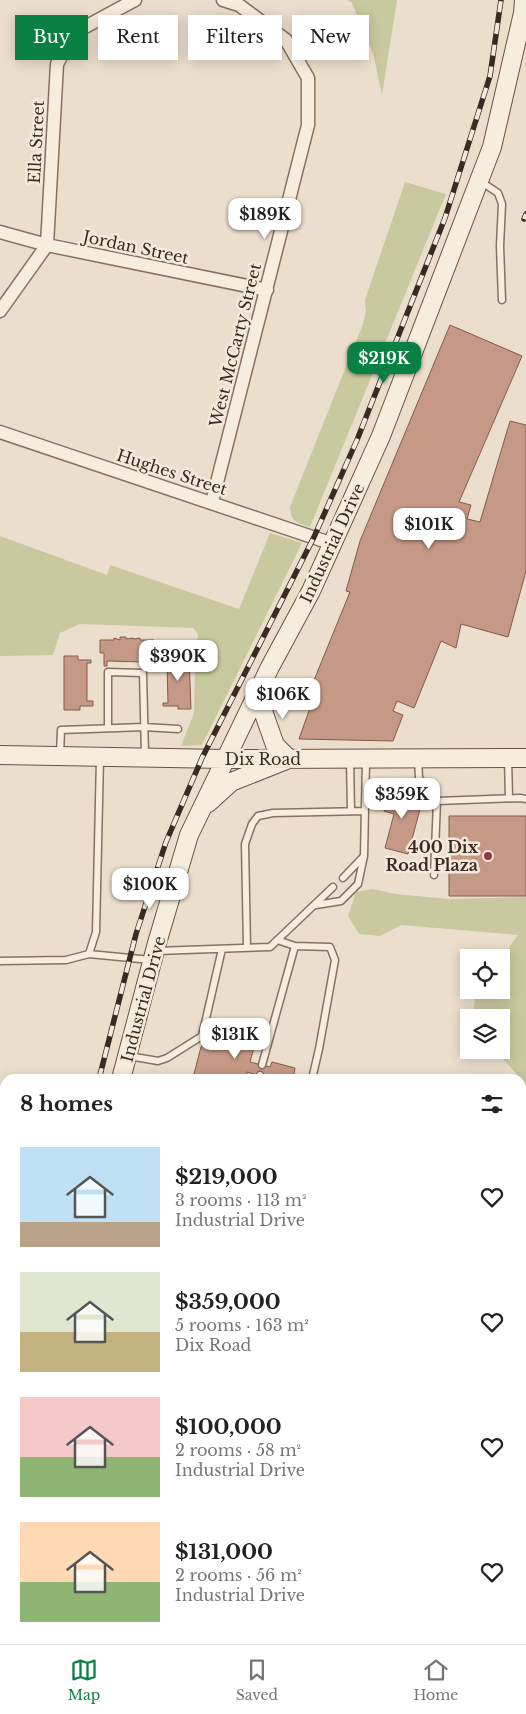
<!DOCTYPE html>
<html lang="en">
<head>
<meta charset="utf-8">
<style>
	:root { --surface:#fff; --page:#f6f6f6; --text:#222; --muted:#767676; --line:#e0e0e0; --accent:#0b8043 }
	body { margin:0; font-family:"Libre Baskerville",serif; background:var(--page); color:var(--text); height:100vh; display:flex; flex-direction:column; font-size:19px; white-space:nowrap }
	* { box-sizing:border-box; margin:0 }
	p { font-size:16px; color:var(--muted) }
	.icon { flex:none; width:28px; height:28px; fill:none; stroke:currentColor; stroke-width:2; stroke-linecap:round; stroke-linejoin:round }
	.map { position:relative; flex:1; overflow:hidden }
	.details { position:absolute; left:0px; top:1074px; width:526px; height:571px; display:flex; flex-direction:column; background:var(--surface); border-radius:15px 15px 0 0; box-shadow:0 2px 12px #0003 }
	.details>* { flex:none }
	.top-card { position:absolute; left:15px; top:15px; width:496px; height:45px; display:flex; gap:10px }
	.fabs { position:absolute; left:460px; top:949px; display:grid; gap:10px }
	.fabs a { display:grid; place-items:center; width:50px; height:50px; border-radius:0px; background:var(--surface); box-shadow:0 2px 12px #0003; font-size:25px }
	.price { position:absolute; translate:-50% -42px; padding:0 11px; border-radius:10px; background:#fff; color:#222; font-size:16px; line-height:32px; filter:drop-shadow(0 1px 2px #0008) }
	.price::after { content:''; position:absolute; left:50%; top:30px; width:15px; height:11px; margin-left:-8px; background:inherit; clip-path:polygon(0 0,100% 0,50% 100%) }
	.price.selected { background:var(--accent); color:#fff }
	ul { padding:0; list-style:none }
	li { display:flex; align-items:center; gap:15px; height:125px; padding:0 20px }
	li span { display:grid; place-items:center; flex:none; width:140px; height:100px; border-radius:0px; color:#555 }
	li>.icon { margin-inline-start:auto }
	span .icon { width:60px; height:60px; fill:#fffc; stroke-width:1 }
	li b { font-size:21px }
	h2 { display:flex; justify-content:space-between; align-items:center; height:60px; padding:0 20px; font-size:21px }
	.tag { padding:0 18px; border-radius:0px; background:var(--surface); box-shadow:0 2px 12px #0003; font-size:18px; line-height:45px }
	.tag.selected { background:var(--accent); color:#fff }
	.tab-bar { display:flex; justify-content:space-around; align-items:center; height:70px; border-top:1px solid var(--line); background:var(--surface); font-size:14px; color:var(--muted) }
	.tab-bar a { display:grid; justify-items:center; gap:2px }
	.tab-bar .selected { color:var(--accent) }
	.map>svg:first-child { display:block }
	.green { fill:#c9c9a0 }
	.building { fill:#c69986; stroke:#845a49 }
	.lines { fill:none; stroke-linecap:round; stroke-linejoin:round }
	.lane-casing { stroke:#877161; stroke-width:9 }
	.street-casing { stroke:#877161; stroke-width:15 }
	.secondary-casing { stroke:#695244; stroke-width:20 }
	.lane { stroke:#f7eddf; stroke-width:6 }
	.street { stroke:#f7eddf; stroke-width:12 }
	.secondary { stroke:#f7eddf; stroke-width:18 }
	.rail-casing { stroke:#392b23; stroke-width:5.5 }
	.rail { stroke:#f3eadb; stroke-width:4; stroke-dasharray:11; stroke-linecap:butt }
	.poi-dot { fill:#913742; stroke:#f3eadb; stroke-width:2 }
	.labels { text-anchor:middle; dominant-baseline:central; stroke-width:5; stroke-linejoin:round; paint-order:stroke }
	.street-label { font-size:16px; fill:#392b23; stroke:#f3eadb }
	.poi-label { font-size:16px; font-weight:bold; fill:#392b23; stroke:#f3eadb; text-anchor:end }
</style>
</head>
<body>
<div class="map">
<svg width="526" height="1644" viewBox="0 0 526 1644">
	<rect width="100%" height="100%" fill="#ebdecc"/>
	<path class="green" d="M347,0H397L382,95L373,53L352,3Z
		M405,182L446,194L310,527C297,522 291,523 290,507L363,324L366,311L365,300Z
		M270,533L302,543L202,745L181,746L194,713L195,670L198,634L193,628L80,624L60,633L53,655L0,656V536L107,575L110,565L239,609Z
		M373,889L395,894L449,899L526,897V1087L521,1079L495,1050H501V1018L473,1017L475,997L479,990H501V959L518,935L401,925L380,936L359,934L348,916L356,892Z
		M526,1208V1644H522L521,1520C526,1480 522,1429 521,1387C520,1329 521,1270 521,1212Z"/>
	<path class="building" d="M450,325L522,356L459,502L471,505L467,519L480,522L510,421L526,425V571L508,637L461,624L456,648L441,641L414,708L397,701L393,711L403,715L393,741L299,739L316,691L310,690L350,592L346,591L360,541Z
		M120,637H126V639L133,638V639L140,638V640H154V654H150V667L146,668V662L107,661V666H104V653H100V640H114V638L120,640Z
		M64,656H78V660H91V663H87V701H93V706H80V710H64Z
		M179,656H189L191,709H178V706H163V703H168L167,664H161V659L179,658Z
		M390,789L423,798L408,854L385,848L394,814L384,811Z
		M449,816H526V896H449Z
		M225,1031L228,1037L237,1039L239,1031L257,1036L250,1062L270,1067L272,1062L295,1068L293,1079H270L247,1072L246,1079L228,1077L227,1079H183L184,1076L193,1078L201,1047Z"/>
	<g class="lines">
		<defs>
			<path id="lane" d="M480,181L498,193L502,204L500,246L502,300
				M108,728V672L143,673L145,755
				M60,755L61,730L144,727L178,729
				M418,759L419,778L437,801
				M508,759L509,798
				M350,760L351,811
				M434,875L437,801L520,798L526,799
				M343,878L363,857
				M316,905L341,901L358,884L364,856L366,761
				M295,946L330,947L335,960L319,1049L312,1079
				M247,948L245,844L252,824L258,816L273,813L365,811
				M156,951L270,947L333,887
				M89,954L151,960
				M0,961L66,960L89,954L96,932L100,758
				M129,1056L158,1061L167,1058L202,1036L222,949
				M262,1065L295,946L277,940
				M259,1079L260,1075
				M0,1304H5
				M352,1640L362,1644
				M80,1644L92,1640"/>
			<path id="street" d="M0,232L47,245L267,290
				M0,311L47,245L57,64L74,33L135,0
				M0,432L333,544
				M212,502L308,125V78L286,40L239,5L223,0"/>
			<path id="secondary" d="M0,755L225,759L526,758
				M208,803L231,782L289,759L275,745L257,694
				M121,1079L157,943L189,835L270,667L311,591L381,436L492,147L523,13L524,0
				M0,1543L5,1525"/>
		</defs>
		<use href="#lane" class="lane-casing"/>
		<use href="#street" class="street-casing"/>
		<use href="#secondary" class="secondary-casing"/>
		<use href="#lane" class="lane"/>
		<use href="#street" class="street"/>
		<use href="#secondary" class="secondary"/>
		<defs>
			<path id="rail" d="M524,219L526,214
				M99,1079L136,934L166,842L202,758L314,537L357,440L445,218L490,76L501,0
				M0,1464L5,1445"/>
		</defs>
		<use href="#rail" class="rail-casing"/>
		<use href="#rail" class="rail"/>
	</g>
	<circle class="poi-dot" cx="488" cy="856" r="5"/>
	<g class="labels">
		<g class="street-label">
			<text transform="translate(36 142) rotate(-87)">Ella Street</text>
			<text transform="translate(136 247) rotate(12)">Jordan Street</text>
			<text transform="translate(235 345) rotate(-76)">West McCarty Street</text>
			<text transform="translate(172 472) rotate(18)">Hughes Street</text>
			<text transform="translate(332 543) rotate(-65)">Industrial Drive</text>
			<text x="263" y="759">Dix Road</text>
			<text transform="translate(143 999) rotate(-75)">Industrial Drive</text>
		</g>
		<g class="poi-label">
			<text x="478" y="847">400 Dix<tspan x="478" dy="18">Road Plaza</tspan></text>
		</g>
	</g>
</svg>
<div class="fabs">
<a><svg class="icon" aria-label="locate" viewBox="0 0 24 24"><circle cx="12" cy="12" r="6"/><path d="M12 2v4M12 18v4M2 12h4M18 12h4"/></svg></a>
<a><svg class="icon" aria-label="layers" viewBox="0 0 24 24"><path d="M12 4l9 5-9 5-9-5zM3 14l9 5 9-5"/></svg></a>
</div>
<b class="price" style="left:265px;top:240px">$189K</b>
<b class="price selected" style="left:384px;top:384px">$219K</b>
<b class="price" style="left:429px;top:550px">$101K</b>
<b class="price" style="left:178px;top:682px">$390K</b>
<b class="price" style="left:283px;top:720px">$106K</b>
<b class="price" style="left:402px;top:820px">$359K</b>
<b class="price" style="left:150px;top:910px">$100K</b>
<b class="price" style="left:235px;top:1060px">$131K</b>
<div class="top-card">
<a class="tag selected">Buy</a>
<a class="tag">Rent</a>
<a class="tag">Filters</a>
<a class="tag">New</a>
</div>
<section class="details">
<h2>8 homes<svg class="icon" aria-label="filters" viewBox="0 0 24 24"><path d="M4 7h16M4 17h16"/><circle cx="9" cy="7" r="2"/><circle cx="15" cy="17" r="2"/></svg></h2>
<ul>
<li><span style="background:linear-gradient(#bfe0f5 75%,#b9a48a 0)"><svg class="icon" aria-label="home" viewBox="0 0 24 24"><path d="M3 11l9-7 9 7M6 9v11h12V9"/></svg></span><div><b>$219,000</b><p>3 rooms · 113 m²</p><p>Industrial Drive</p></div><svg class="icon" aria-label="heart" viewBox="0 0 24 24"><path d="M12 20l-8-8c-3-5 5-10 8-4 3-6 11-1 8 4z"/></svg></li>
<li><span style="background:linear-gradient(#dfe7d0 60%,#c2b280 0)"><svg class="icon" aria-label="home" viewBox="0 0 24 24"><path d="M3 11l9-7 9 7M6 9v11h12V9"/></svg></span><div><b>$359,000</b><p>5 rooms · 163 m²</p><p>Dix Road</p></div><svg class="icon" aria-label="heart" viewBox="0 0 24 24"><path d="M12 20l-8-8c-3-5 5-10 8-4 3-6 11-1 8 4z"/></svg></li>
<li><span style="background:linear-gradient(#f6c9c9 60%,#8fb573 0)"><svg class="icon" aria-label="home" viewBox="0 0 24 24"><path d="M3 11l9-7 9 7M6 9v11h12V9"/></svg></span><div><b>$100,000</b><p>2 rooms · 58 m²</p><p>Industrial Drive</p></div><svg class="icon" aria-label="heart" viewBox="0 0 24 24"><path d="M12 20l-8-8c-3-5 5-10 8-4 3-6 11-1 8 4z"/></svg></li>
<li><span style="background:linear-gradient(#ffd9b3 60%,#8fb573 0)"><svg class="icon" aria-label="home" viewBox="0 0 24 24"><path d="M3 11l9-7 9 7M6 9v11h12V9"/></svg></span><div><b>$131,000</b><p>2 rooms · 56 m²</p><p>Industrial Drive</p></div><svg class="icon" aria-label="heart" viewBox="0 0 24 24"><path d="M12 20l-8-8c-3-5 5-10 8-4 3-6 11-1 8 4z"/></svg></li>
</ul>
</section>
</div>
<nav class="tab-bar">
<a class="selected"><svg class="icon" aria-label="map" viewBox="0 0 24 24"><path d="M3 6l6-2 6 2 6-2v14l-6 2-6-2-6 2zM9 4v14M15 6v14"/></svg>Map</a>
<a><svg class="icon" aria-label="saved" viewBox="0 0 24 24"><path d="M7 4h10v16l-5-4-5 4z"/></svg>Saved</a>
<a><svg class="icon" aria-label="home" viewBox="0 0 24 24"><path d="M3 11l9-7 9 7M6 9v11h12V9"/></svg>Home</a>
</nav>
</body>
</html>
